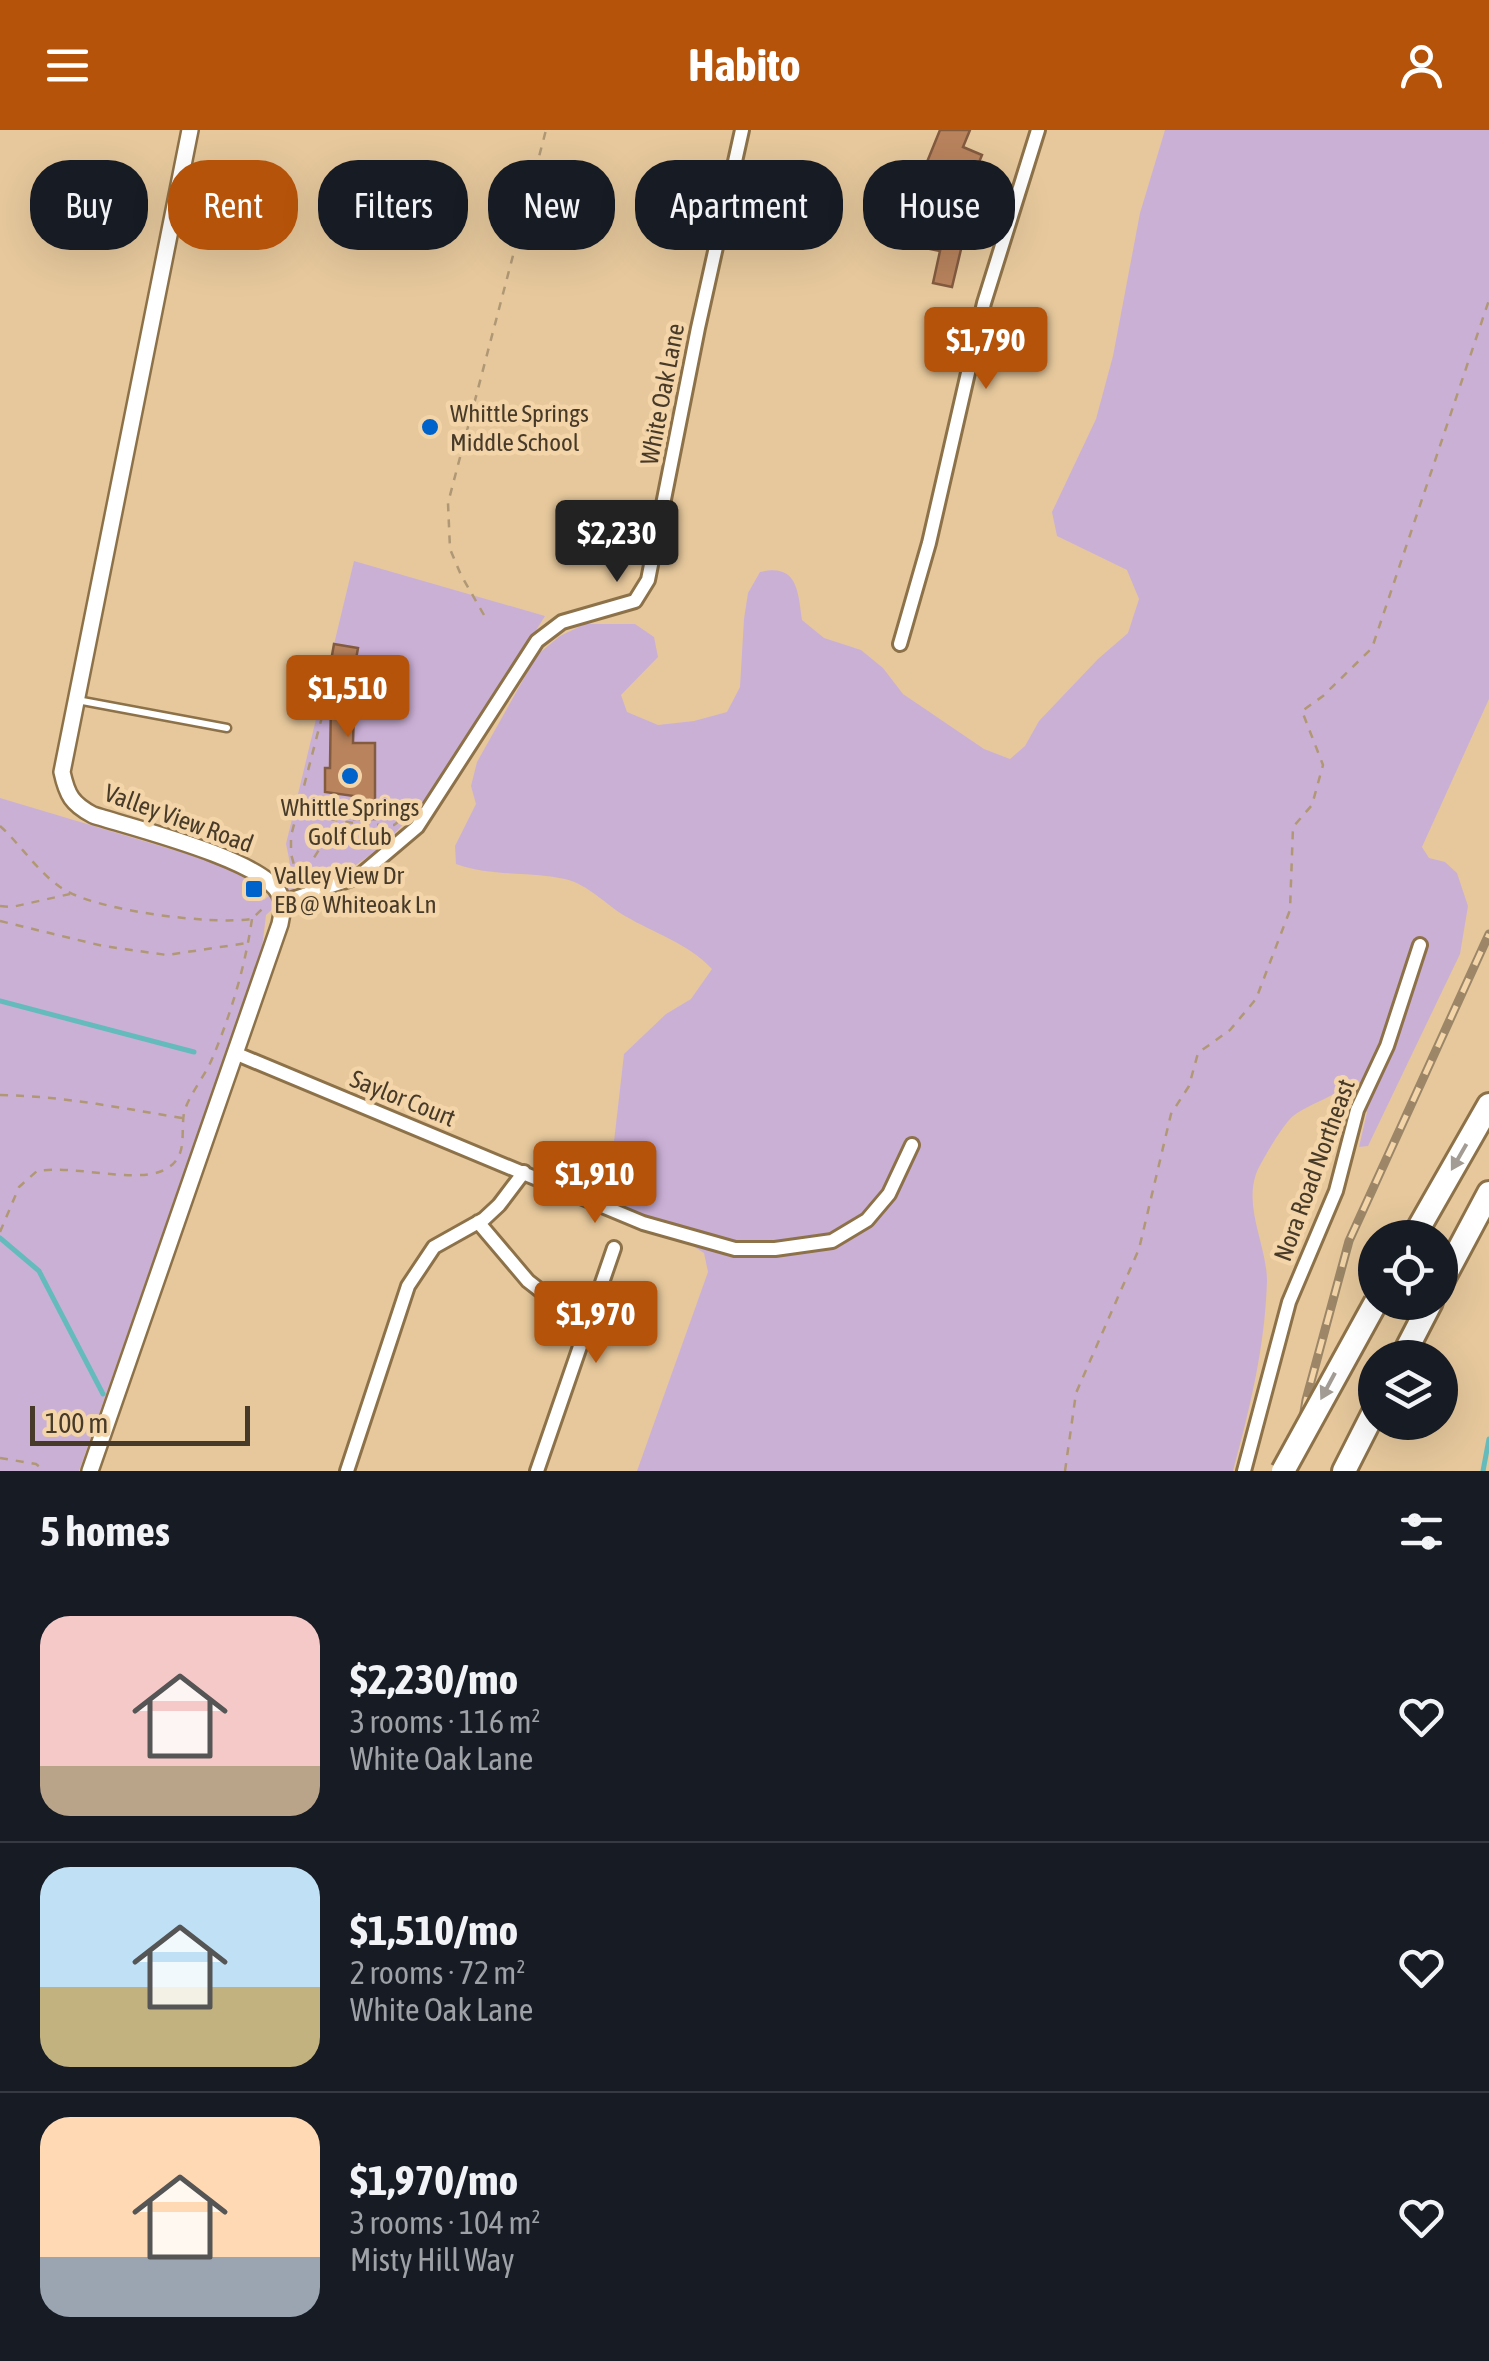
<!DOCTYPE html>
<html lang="en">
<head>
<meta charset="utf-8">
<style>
	:root { --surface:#171b24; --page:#20242c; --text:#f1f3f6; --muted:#9ea1a6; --line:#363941; --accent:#b45309 }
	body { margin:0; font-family:"Asap Condensed",sans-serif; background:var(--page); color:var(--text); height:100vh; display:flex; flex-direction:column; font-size:38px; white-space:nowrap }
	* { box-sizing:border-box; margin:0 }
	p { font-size:32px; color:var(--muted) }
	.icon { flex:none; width:55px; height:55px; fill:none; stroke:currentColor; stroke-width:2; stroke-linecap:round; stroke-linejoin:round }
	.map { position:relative; height:1341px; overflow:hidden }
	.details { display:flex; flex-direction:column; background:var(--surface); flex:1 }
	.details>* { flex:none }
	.top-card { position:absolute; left:30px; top:30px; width:1430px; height:90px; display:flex; gap:20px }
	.buttons { position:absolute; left:1358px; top:1090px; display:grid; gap:20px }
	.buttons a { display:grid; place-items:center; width:100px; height:100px; border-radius:50%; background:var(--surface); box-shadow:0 10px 40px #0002; font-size:50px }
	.scale { position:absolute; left:30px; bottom:25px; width:220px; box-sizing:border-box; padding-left:10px; border:5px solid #473a29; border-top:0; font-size:28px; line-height:35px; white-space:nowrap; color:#473a29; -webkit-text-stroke:8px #f3d5a9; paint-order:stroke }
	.price { position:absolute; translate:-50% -85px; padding:0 22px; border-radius:10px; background:var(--accent); color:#fff; font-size:32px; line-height:65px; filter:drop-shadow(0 2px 5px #0008) }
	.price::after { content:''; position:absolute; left:50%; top:60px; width:30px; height:22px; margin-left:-15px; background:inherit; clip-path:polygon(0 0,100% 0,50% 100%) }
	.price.active { background:#222; color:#fff }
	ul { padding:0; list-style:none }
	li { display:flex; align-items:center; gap:30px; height:250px; padding:0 40px }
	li+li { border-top:2px solid var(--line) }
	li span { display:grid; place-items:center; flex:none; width:280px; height:200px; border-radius:30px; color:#555 }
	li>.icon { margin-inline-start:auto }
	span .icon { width:120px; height:120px; fill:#fffc; stroke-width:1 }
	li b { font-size:42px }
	h2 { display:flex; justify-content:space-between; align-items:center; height:120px; padding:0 40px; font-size:42px }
	.chip { padding:0 35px; border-radius:40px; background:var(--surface); box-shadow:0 10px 40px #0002; font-size:35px; line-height:90px }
	.chip.active { background:var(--accent); color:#fff }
	header { display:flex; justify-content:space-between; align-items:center; height:130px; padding:0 40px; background:var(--accent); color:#fff; font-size:45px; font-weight:700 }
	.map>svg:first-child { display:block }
	.green { fill:#cbb0d6 }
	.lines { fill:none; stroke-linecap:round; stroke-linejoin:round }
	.stream { stroke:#65bbbc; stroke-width:5 }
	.building { fill:#b8835d; stroke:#835b3f; stroke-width:2.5 }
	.service-casing { stroke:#8d7249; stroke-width:11 }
	.minor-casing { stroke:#8d7249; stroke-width:18 }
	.tertiary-casing { stroke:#8d7249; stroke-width:20 }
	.motorway-casing { stroke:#8d7249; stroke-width:28 }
	.path { stroke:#b09875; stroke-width:2.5; stroke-dasharray:8 8; stroke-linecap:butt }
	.service { stroke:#fff; stroke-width:6 }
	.minor { stroke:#fff; stroke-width:12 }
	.tertiary { stroke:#fff; stroke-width:15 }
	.motorway { stroke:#fff; stroke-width:22 }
	.rail-casing { stroke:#9c8667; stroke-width:9 }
	.rail { stroke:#f3d5a9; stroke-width:5; stroke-dasharray:15; stroke-linecap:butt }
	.motorway-bridge-casing { stroke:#8d7249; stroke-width:28; stroke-linecap:butt }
	.motorway-bridge { stroke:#fff; stroke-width:22 }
	.oneway { fill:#a39c94 }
	.poi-dot { fill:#0063cb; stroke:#f3d5a9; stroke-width:4 }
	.labels { text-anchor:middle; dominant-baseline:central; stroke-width:9; stroke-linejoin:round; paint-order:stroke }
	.street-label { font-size:25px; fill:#473a29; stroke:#f3d5a9 }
	.poi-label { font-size:25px; fill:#473a29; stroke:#f3d5a9; text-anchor:start }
</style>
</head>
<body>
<header><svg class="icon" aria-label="menu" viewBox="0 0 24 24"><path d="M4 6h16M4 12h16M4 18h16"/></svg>Habito<svg class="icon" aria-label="person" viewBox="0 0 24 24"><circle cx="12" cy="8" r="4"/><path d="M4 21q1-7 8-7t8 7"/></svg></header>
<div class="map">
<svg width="1489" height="1341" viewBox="0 0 1489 1341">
	<rect width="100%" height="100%" fill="#e6c89c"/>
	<path class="green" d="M1165,0H1489V569L1422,717L1429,728L1445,732L1457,743L1468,776L1460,824L1368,1016L1359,1017L1367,982L1334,964C1321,971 1305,977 1293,986C1284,993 1260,1033 1256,1044C1244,1079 1267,1116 1267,1151C1265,1217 1250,1278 1233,1341H637L708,1142L704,1123L680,1108L606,1082L624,924L666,884L691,869L712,839C689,814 654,803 625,786C605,774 589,755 565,749C529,741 492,747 456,734L455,716L476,674L471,656L477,632L537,525L560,506L585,494H635L654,507L658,527L621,565L627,582L658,595L694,591L727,582L740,557L744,489L748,463L760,442C798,433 798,462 802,490L824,508L861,520L883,538L903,564L984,619L1010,629L1025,616L1039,591L1098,529L1128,503L1139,469L1127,440L1057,406L1052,382L1096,289L1113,226L1140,83Z
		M354,431L545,486L442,652L382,717L347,741L327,750L300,753L266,785L262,818L250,855L79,1341H0V668L214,732C234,742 254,750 264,770C292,748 294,750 286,714Z"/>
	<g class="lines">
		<path class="stream" d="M0,871L194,922
			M0,1108L39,1141L103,1264
			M1483,1341L1489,1309"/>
	</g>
	<path class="building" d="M940,0H970L963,17L982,25L964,70L959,68L954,74L916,59Z
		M905,98L963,111L952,157L933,153L940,121L901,113Z
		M334,514L358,518L347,580H354L353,613H375V689H354V666L325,662V638H330L331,566L325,565Z"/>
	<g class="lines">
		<defs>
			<path id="service" d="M77,570L227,598"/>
			<path id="minor" d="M900,514L929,413L984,173L1038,0
				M283,772L358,747L417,697L537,511L562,492L635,471L648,450L698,198L742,0
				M237,924L643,1093L735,1119H775L832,1111L867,1090L889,1064L912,1015
				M478,1092L528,1151L546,1165L594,1179
				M347,1341L408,1156L434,1117L484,1089L499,1075L524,1042
				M537,1341L614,1118
				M1244,1341L1289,1172L1336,1061L1357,980L1387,916L1420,815"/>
			<path id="tertiary" d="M90,1341L280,794C282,783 285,773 279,763C260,729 133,698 93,685C72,674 67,665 62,642L190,0"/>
			<path id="motorway" d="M1413,1108L1489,975
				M1440,1155L1489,1063
				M1402,1228L1431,1172
				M1344,1341L1375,1280"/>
		</defs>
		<use href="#service" class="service-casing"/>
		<use href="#minor" class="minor-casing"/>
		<use href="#tertiary" class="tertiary-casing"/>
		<use href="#motorway" class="motorway-casing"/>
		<path class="path" d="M484,485L461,445L450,419L448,373L546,0
			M299,679C335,692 357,695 394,695L402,689
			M0,696C21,715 37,741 60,757C93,781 212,795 252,789L265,776
			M298,749L291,724V706L324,579L332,574L361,572
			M294,752L308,737L336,693
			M0,776L12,777L70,764
			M0,791L103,816L167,825L247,813
			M0,965C64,966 120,978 182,988
			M0,1102L19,1057L37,1041C73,1035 129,1052 159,1042C190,1031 180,1006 184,983C188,966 205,946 212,929C231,884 245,837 252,789
			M0,1328L36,1334L45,1341
			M1065,1341L1076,1263L1139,1119L1171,984L1189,956L1198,923L1230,900L1256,869L1290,780L1293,697L1312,675L1323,635L1302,581L1323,566L1372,518L1489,170"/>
		<use href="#service" class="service"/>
		<use href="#minor" class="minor"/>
		<use href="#tertiary" class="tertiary"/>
		<use href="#motorway" class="motorway"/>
		<defs>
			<path id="rail" d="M1294,1341L1306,1270L1349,1111L1489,804"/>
		</defs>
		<use href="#rail" class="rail-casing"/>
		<use href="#rail" class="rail"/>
		<defs>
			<path id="motorway-bridge" d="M1283,1341L1376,1172"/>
		</defs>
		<use href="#motorway-bridge" class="motorway-bridge-casing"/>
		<use href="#motorway-bridge" class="motorway-bridge"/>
	</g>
	<defs><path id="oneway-solid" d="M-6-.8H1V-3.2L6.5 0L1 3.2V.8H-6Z" transform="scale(2.5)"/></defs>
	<g class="oneway">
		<use href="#oneway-solid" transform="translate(1459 1027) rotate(120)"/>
		<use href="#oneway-solid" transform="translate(1328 1256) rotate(118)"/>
	</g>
	<g class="poi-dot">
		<circle cx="430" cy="297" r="10"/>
		<circle cx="350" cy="646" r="10"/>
		<rect x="244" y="749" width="20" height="20" rx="5"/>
	</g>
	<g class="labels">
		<g class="street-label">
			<text transform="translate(662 264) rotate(-79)">White Oak Lane</text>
			<text transform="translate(179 688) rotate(20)">Valley View Road</text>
			<text transform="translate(403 968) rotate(22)">Saylor Court</text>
			<text transform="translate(1314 1040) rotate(-70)">Nora Road Northeast</text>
		</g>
		<g class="poi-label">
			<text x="450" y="283">Whittle Springs<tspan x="450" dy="29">Middle School</tspan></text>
			<text x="350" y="677" text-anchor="middle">Whittle Springs<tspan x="350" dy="29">Golf Club</tspan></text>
			<text x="274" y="745">Valley View Dr<tspan x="274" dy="29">EB @ Whiteoak Ln</tspan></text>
		</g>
	</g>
</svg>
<div class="buttons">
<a><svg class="icon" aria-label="locate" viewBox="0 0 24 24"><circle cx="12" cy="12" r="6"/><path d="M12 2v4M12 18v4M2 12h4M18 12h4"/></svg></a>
<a><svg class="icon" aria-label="layers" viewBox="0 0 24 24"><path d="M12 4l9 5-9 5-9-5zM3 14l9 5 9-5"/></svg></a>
</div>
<div class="scale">100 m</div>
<b class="price" style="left:986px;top:262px">$1,790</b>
<b class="price active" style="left:617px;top:455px">$2,230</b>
<b class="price" style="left:348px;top:610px">$1,510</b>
<b class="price" style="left:595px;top:1096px">$1,910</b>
<b class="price" style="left:596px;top:1236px">$1,970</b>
<div class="top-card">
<a class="chip">Buy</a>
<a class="chip active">Rent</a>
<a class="chip">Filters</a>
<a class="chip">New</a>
<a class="chip">Apartment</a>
<a class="chip">House</a>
</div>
</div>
<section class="details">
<h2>5 homes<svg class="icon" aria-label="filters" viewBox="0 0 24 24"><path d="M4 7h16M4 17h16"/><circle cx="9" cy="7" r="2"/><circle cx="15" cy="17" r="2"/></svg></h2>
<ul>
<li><span style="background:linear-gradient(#f6c9c9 75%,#b9a48a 0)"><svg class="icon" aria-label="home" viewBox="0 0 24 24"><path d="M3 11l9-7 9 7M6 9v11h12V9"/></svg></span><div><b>$2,230/mo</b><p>3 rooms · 116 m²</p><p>White Oak Lane</p></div><svg class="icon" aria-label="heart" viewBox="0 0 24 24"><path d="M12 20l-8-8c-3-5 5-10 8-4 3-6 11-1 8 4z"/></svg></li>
<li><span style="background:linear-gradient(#bfe0f5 60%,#c2b280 0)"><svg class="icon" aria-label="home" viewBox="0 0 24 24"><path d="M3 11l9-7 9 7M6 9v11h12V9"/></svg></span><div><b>$1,510/mo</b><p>2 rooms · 72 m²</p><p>White Oak Lane</p></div><svg class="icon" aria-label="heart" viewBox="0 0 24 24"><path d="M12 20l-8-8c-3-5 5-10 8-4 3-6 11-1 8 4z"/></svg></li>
<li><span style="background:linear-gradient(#ffd9b3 70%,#9aa5b1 0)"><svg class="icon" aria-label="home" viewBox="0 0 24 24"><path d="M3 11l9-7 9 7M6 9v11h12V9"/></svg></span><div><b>$1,970/mo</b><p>3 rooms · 104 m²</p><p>Misty Hill Way</p></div><svg class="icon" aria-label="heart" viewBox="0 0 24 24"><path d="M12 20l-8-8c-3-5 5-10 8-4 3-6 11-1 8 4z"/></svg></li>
</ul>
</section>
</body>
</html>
